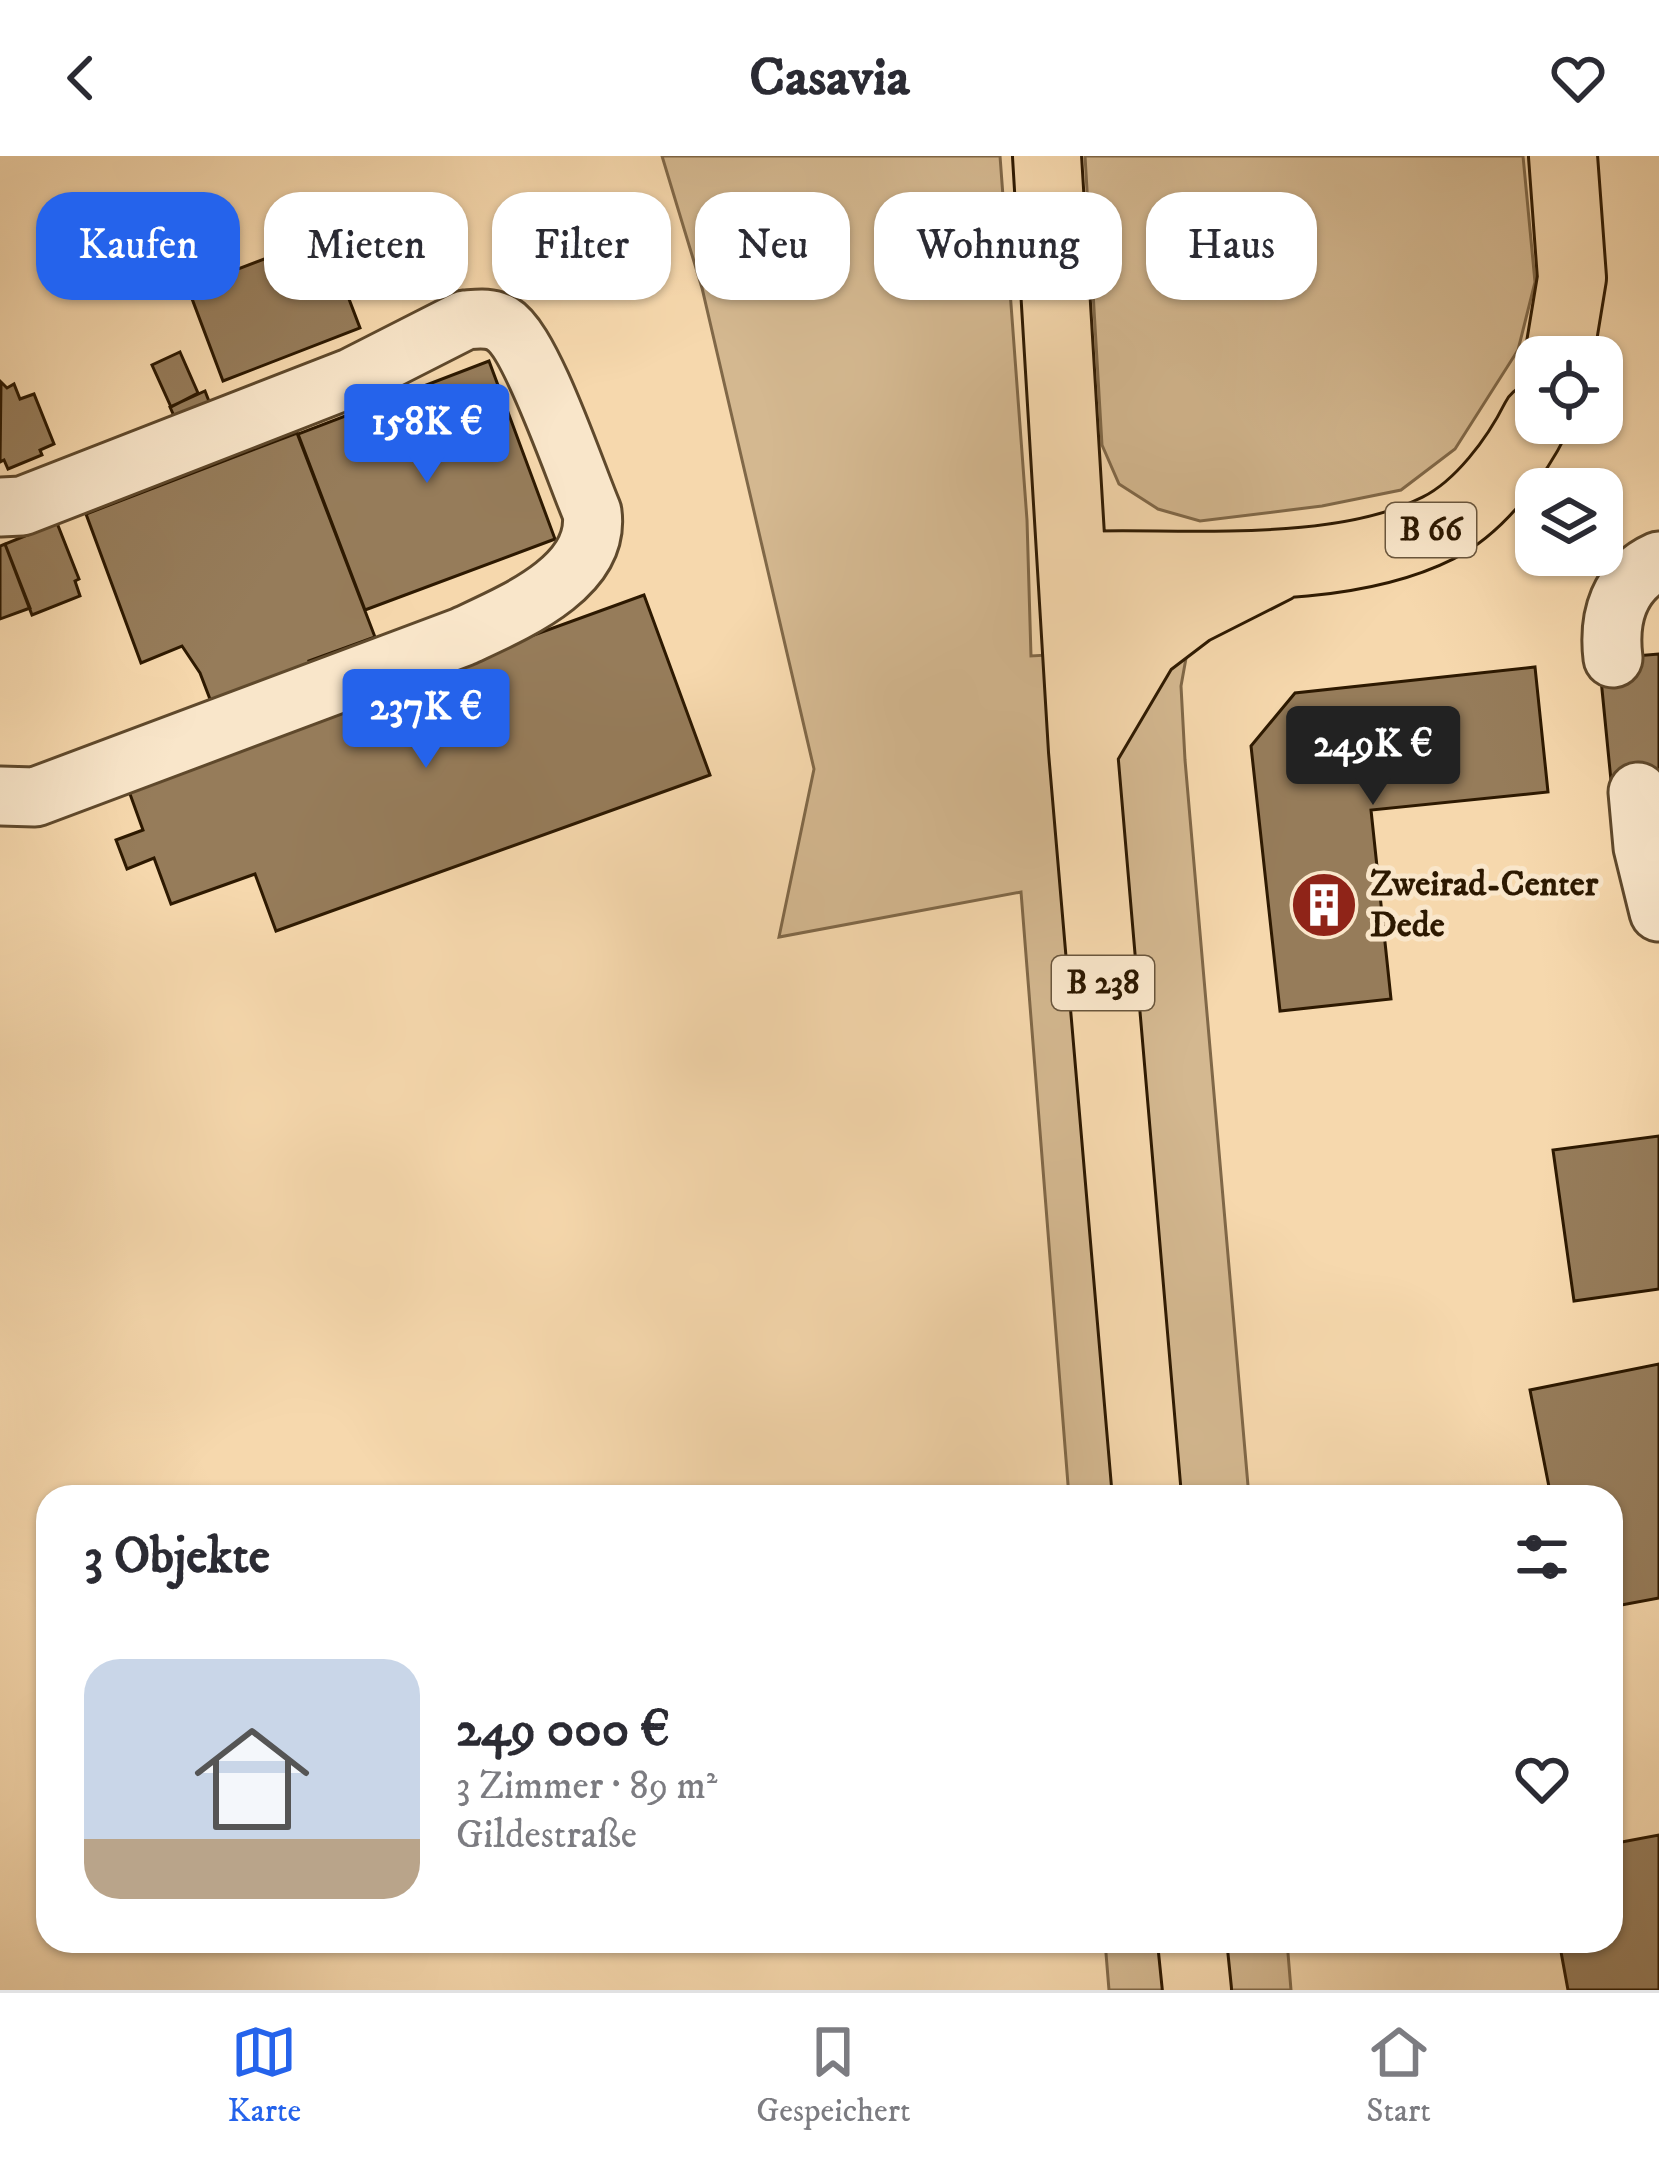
<!DOCTYPE html>
<html lang="de">
<head>
<meta charset="utf-8">
<style>
	:root { --surface:#fff; --page:#f2f2f3; --text:#2b2b33; --muted:#7c7c81; --line:#e1e1e2; --accent:#2563eb }
	body { margin:0; font-family:"IM FELL DW Pica",serif; background:var(--page); color:var(--text); height:100vh; display:flex; flex-direction:column; font-size:45px; white-space:nowrap }
	* { box-sizing:border-box; margin:0 }
	p { font-size:39px; color:var(--muted) }
	.icon { flex:none; width:66px; height:66px; fill:none; stroke:currentColor; stroke-width:2; stroke-linecap:round; stroke-linejoin:round }
	.map { position:relative; flex:1; overflow:hidden }
	.details { position:absolute; left:36px; top:1329px; width:1587px; height:468px; display:flex; flex-direction:column; background:var(--surface); border-radius:36px; box-shadow:0 3px 9px #0004 }
	.details>* { flex:none }
	.top-card { position:absolute; left:36px; top:36px; width:1587px; height:108px; display:flex; gap:24px }
	.controls { position:absolute; left:1515px; top:180px; display:grid; gap:24px }
	.controls a { display:grid; place-items:center; width:108px; height:108px; border-radius:24px; background:var(--surface); box-shadow:0 3px 9px #0004; font-size:60px }
	.price { position:absolute; translate:-50% -102px; padding:0 27px; border-radius:12px; background:var(--accent); color:#fff; font-size:39px; line-height:78px; filter:drop-shadow(0 3px 6px #0008) }
	.price::after { content:''; position:absolute; left:50%; top:72px; width:36px; height:27px; margin-left:-18px; background:inherit; clip-path:polygon(0 0,100% 0,50% 100%) }
	.price.on { background:#222; color:#fff }
	ul { padding:0; list-style:none }
	li { display:flex; align-items:center; gap:36px; height:300px; padding:0 48px }
	li+li { border-top:3px solid var(--line) }
	li span { display:grid; place-items:center; flex:none; width:336px; height:240px; border-radius:36px; color:#555 }
	li>.icon { margin-inline-start:auto }
	span .icon { width:144px; height:144px; fill:#fffc; stroke-width:1 }
	li b { font-size:51px }
	h2 { display:flex; justify-content:space-between; align-items:center; height:144px; padding:0 48px; font-size:51px }
	.pill { padding:0 42px; border-radius:36px; background:var(--surface); box-shadow:0 3px 9px #0004; font-size:42px; line-height:108px }
	.pill.on { background:var(--accent); color:#fff }
	header { display:flex; justify-content:space-between; align-items:center; height:156px; padding:0 48px; background:var(--surface); font-size:54px; font-weight:700 }
	.tab-bar { display:flex; justify-content:space-around; align-items:center; height:168px; border-top:3px solid var(--line); background:var(--surface); font-size:33px; color:var(--muted) }
	.tab-bar a { display:grid; justify-items:center; gap:6px }
	.tab-bar .on { color:var(--accent) }
	.map>svg:first-child { display:block }
	.green { fill:#d4b890; stroke:#806848; stroke-width:3 }
	.building { fill:#967c5a; stroke:#2d1901; stroke-width:3 }
	.lines { fill:none; stroke-linecap:round; stroke-linejoin:round }
	.minor-casing { stroke:#5f492c; stroke-width:63 }
	.major-casing { stroke:#2d1901; stroke-width:72 }
	.minor { stroke:#f9e6ca; stroke-width:57 }
	.major { stroke:#f6d8ad; stroke-width:66 }
	.labels { text-anchor:middle; dominant-baseline:central; stroke-width:10; stroke-linejoin:round; paint-order:stroke }
	.shield { fill:#f9e6ca; stroke:#6a563d; stroke-width:3 }
	.shield-label { font-size:33px; font-weight:bold; fill:#2d1901 }
	.poi-label { font-size:36px; font-weight:bold; fill:#2d1901; stroke:#f9e6ca; text-anchor:start }
</style>
</head>
<body>
<header><svg class="icon" aria-label="back" viewBox="0 0 24 24"><path d="M15 5l-7 7 7 7"/></svg>Casavia<svg class="icon" aria-label="heart" viewBox="0 0 24 24"><path d="M12 20l-8-8c-3-5 5-10 8-4 3-6 11-1 8 4z"/></svg></header>
<div class="map">
<svg width="1659" height="1834" viewBox="0 0 1659 1834">
	<rect width="100%" height="100%" fill="#f6d8ad"/>
	<filter id="stains"><feTurbulence type="fractalNoise" baseFrequency=".00167" numOctaves="4"/><feColorMatrix values="0 0 0 0 .2 0 0 0 0 .09 0 0 0 0 .02 0 0 0 .5 -.17"/></filter>
	<radialGradient id="worn" r=".72"><stop offset=".6" stop-color="#630" stop-opacity="0"/><stop offset="1" stop-color="#630" stop-opacity=".3"/></radialGradient>
	<path class="green" d="M662,0H1000L1027,364L1031,500L1188,491L1181,530L1185,604L1249,1341H1069L1021,736L779,781L814,613L702,132Z
		M1085,0H1523L1535,126L1518,194L1455,293L1401,334L1322,350L1200,365L1158,353L1119,328L1102,289Z
		M1105,1785H1287L1291,1834H1109Z"/>
	<path class="building" d="M325,80L360,172L223,225L188,132Z
		M180,196L198,237L171,251L152,209Z
		M489,205L555,383L365,454L298,278Z
		M1,226L7,232L14,228L20,243L34,238L54,288L40,294L42,299L8,313L4,304L0,306Z
		M205,235L212,253L178,269L170,251Z
		M297,277L375,481L309,505L317,527L218,564L200,517L182,490L141,507L86,358Z
		M57,367L79,423L75,425L80,440L32,459L5,388Z
		M5,388L30,452L0,463V390Z
		M644,439L710,619L276,775L255,718L171,748L154,702L127,713L116,684L143,674L126,627Z
		M1659,498V644L1614,655L1599,503Z
		M1535,511L1548,636L1371,654L1391,843L1280,855L1251,590L1295,537Z
		M1659,980V1133L1574,1145L1553,994Z
		M1659,1208V1442L1611,1451V1341H1551L1530,1234Z
		M1659,1679V1834H1568L1559,1785H1611V1688Z"/>
	<g class="lines">
		<defs>
			<path id="minor" d="M0,351L22,350L353,221L465,164C478,163 490,161 502,168C532,186 576,319 592,356C601,422 511,458 462,481L35,641L0,640
				M1613,502C1608,461 1619,423 1659,405
				M1638,636L1643,691L1659,756"/>
			<path id="major" d="M1047,0L1083,595L1147,1341
				M1559,201L1572,122L1563,0
				M1072,410C1184,406 1337,423 1438,372C1480,351 1516,302 1536,262
				M1075,457L1191,455L1276,412
				M1083,595L1145,490L1191,455
				M1192,1785L1197,1834"/>
		</defs>
		<use href="#minor" class="minor-casing"/>
		<use href="#major" class="major-casing"/>
		<use href="#minor" class="minor"/>
		<use href="#major" class="major"/>
	</g>
	<defs>
		<symbol id="building-disc" viewBox="-11 -11 22 22"><circle r="9.5" fill="#8f2418" stroke="#f9e6ca"/><path d="M-4-6H4V6H1V3H-1V6H-4ZM-2.5-4.3h1.7v1.8h-1.7ZM.8-4.3h1.7v1.8H.8ZM-2.5-1h1.7V.8h-1.7ZM.8-1h1.7V.8H.8Z" fill="#fff"/></symbol>
	</defs>
	<g fill-rule="evenodd">
		<use href="#building-disc" x="1286" y="711" width="76" height="76"/>
	</g>
	<g class="labels">
		<g class="shield">
			<rect x="1386" y="347" width="90" height="54" rx="9"/>
			<rect x="1052" y="800" width="102" height="54" rx="9"/>
		</g>
		<g class="shield-label">
			<text x="1431" y="374">B 66</text>
			<text x="1103" y="827">B 238</text>
		</g>
		<g class="poi-label">
			<text x="1370" y="728">Zweirad-Center<tspan x="1370" dy="41">Dede</tspan></text>
		</g>
	</g>
	<rect width="100%" height="100%" filter="url(#stains)"/>
	<rect width="100%" height="100%" fill="url(#worn)"/>
</svg>
<div class="controls">
<a><svg class="icon" aria-label="locate" viewBox="0 0 24 24"><circle cx="12" cy="12" r="6"/><path d="M12 2v4M12 18v4M2 12h4M18 12h4"/></svg></a>
<a><svg class="icon" aria-label="layers" viewBox="0 0 24 24"><path d="M12 4l9 5-9 5-9-5zM3 14l9 5 9-5"/></svg></a>
</div>
<b class="price" style="left:427px;top:330px">158K €</b>
<b class="price" style="left:426px;top:615px">237K €</b>
<b class="price on" style="left:1373px;top:652px">249K €</b>
<div class="top-card">
<a class="pill on">Kaufen</a>
<a class="pill">Mieten</a>
<a class="pill">Filter</a>
<a class="pill">Neu</a>
<a class="pill">Wohnung</a>
<a class="pill">Haus</a>
</div>
<section class="details">
<h2>3 Objekte<svg class="icon" aria-label="filters" viewBox="0 0 24 24"><path d="M4 7h16M4 17h16"/><circle cx="9" cy="7" r="2"/><circle cx="15" cy="17" r="2"/></svg></h2>
<ul>
<li><span style="background:linear-gradient(#c9d6e8 75%,#b9a48a 0)"><svg class="icon" aria-label="home" viewBox="0 0 24 24"><path d="M3 11l9-7 9 7M6 9v11h12V9"/></svg></span><div><b>249 000 €</b><p>3 Zimmer · 89 m²</p><p>Gildestraße</p></div><svg class="icon" aria-label="heart" viewBox="0 0 24 24"><path d="M12 20l-8-8c-3-5 5-10 8-4 3-6 11-1 8 4z"/></svg></li>
</ul>
</section>
</div>
<nav class="tab-bar">
<a class="on"><svg class="icon" aria-label="map" viewBox="0 0 24 24"><path d="M3 6l6-2 6 2 6-2v14l-6 2-6-2-6 2zM9 4v14M15 6v14"/></svg>Karte</a>
<a><svg class="icon" aria-label="saved" viewBox="0 0 24 24"><path d="M7 4h10v16l-5-4-5 4z"/></svg>Gespeichert</a>
<a><svg class="icon" aria-label="home" viewBox="0 0 24 24"><path d="M3 11l9-7 9 7M6 9v11h12V9"/></svg>Start</a>
</nav>
</body>
</html>
